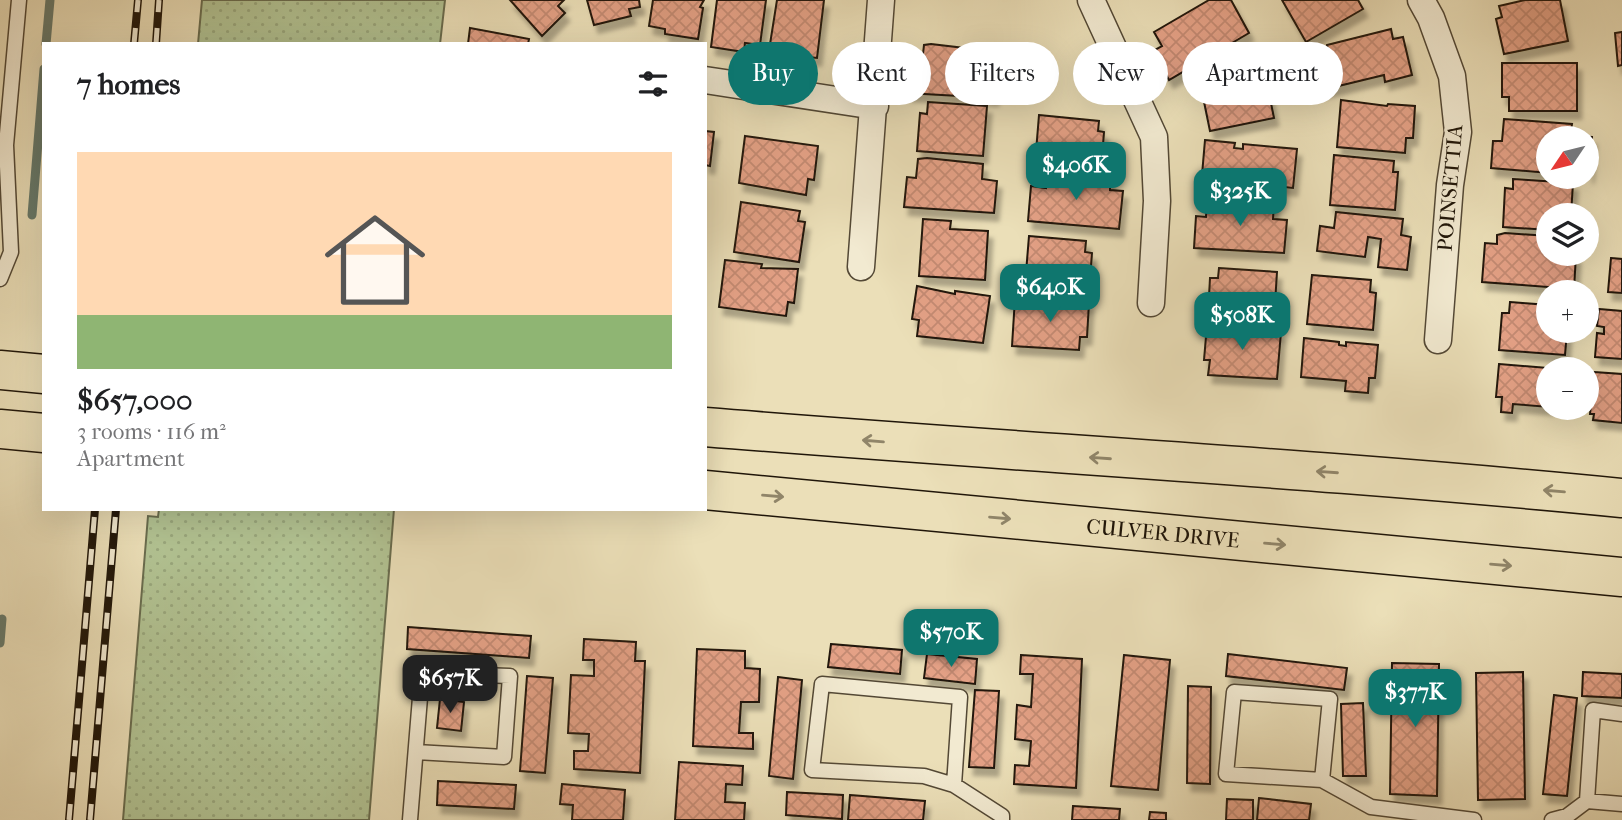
<!DOCTYPE html>
<html lang="en">
<head>
<meta charset="utf-8">
<style>
	:root { --surface:#fff; --page:#f2f2f2; --text:#202124; --muted:#757577; --accent:#0f766e }
	body { margin:0; font-family:"IM FELL French Canon",serif; background:var(--page); color:var(--text); height:100vh; display:flex; flex-direction:column; font-size:26px; white-space:nowrap }
	* { box-sizing:border-box; margin:0 }
	p { font-size:23px; color:var(--muted) }
	.icon { flex:none; width:38px; height:38px; fill:none; stroke:currentColor; stroke-width:2; stroke-linecap:round; stroke-linejoin:round }
	.map { position:relative; flex:1; overflow:hidden }
	.panel { position:absolute; left:42px; top:42px; width:665px; height:469px; display:flex; flex-direction:column; background:var(--surface); border-radius:0px; box-shadow:0 7px 28px #0002 }
	.panel>* { flex:none }
	.guide { position:absolute; left:728px; top:42px; width:665px; height:63px; display:flex; gap:14px }
	.needle { width:46px; rotate:235deg }
	.controls { position:absolute; left:1536px; top:126px; display:grid; gap:14px }
	.controls a { display:grid; place-items:center; width:63px; height:63px; border-radius:50%; background:var(--surface); box-shadow:0 7px 28px #0002; font-size:35px }
	.price { position:absolute; translate:-50% -60px; padding:0 16px; border-radius:14px; background:var(--accent); color:#fff; font-size:23px; line-height:46px; filter:drop-shadow(0 2px 4px #0008) }
	.price::after { content:''; position:absolute; left:50%; top:42px; width:21px; height:16px; margin-left:-10px; background:inherit; clip-path:polygon(0 0,100% 0,50% 100%) }
	.price.current { background:#222; color:#fff }
	ul { padding:0; list-style:none }
	li { display:grid; align-content:center; gap:14px; height:371px; padding:0 35px }
	li span { display:grid; place-items:center; height:217px; border-radius:0px; color:#555 }
	li>.icon { margin-inline-start:auto }
	span .icon { width:126px; height:126px; fill:#fffc; stroke-width:1 }
	li b { font-size:30px }
	h2 { display:flex; justify-content:space-between; align-items:center; height:84px; padding:0 35px; font-size:30px }
	.tag { padding:0 24px; border-radius:32px; background:var(--surface); box-shadow:0 7px 28px #0002; font-size:24px; line-height:63px }
	.tag.current { background:var(--accent); color:#fff }
	.map>svg:first-child { display:block }
	.park { fill:url(#park-dots); stroke:#696c4e; stroke-width:2 }
	.lines { fill:none; stroke-linecap:round; stroke-linejoin:round }
	.stream { stroke:#687a6b; stroke-width:9 }
	.building { fill:url(#building-cross-hatch); stroke:#201609; stroke-width:2; filter:url(#shadow) }
	.lane-casing { stroke:#534835; stroke-width:17 }
	.street-casing { stroke:#534835; stroke-width:29 }
	.primary-casing { stroke:#201609; stroke-width:41 }
	.lane { stroke:#f2ead1; stroke-width:14 }
	.street { stroke:#f2ead1; stroke-width:26 }
	.primary { stroke:#ebdfb8; stroke-width:38 }
	.rail-casing { stroke:#201609; stroke-width:8 }
	.rail { stroke:#f2ead1; stroke-width:5; stroke-dasharray:16; stroke-linecap:butt }
	.oneway { stroke:#908569 }
	.labels { text-anchor:middle; dominant-baseline:central; stroke-width:6; stroke-linejoin:round; paint-order:stroke }
	.street-label { font-size:21px; fill:#201609; stroke:#f2ead1 }
</style>
</head>
<body>
<div class="map">
<svg width="1622" height="820" viewBox="0 0 1622 820">
	<defs>
		<pattern id="park-dots" width="8" height="8" patternUnits="userSpaceOnUse" patternTransform="scale(1.75)"><rect width="8" height="8" fill="#b2c393"/><path d="M2 2h.1M6 6h.1" fill="none" stroke="#99a77d" stroke-width="1.8" stroke-linecap="round"/></pattern>
		<pattern id="building-cross-hatch" width="8" height="8" patternUnits="userSpaceOnUse" patternTransform="scale(1.75)"><rect width="8" height="8" fill="#e4a186"/><path d="M0 0l8 8M0 8l8-8" fill="none" stroke="#c38a72"/></pattern>
		<filter id="shadow"><feDropShadow dx="4.5" dy="8" stdDeviation="2" flood-color="#0004"/></filter>
	</defs>
	<rect width="100%" height="100%" fill="#ebdfb8"/>
	<filter id="stains"><feTurbulence type="fractalNoise" baseFrequency=".00286" numOctaves="4"/><feColorMatrix values="0 0 0 0 .2 0 0 0 0 .09 0 0 0 0 .02 0 0 0 .5 -.17"/></filter>
	<radialGradient id="worn" r=".72"><stop offset=".6" stop-color="#630" stop-opacity="0"/><stop offset="1" stop-color="#630" stop-opacity=".3"/></radialGradient>
	<path class="park" d="M202,0H445L440,44H198Z
		M159,509H394L369,820H123L148,516L158,517Z"/>
	<g class="lines">
		<path class="stream" d="M46,44L50,0
			M32,215L44,69
			M0,643L2,619"/>
	</g>
	<path class="building" d="M510,0H564L558,6L565,13L542,36Z
		M587,0H639L640,7L629,9L631,16L594,25Z
		M653,0H704L700,7L703,8L698,39L665,34V29L649,26Z
		M717,0H766L760,45L745,43L744,52L711,47Z
		M777,0H824L817,58L801,56L799,67L767,63Z
		M1231,0L1249,33L1169,80L1153,51L1162,46L1154,32L1209,0Z
		M1282,0H1358L1363,9L1306,42Z
		M1525,0H1560L1568,41L1504,54L1496,19L1502,17L1499,6Z
		M470,28L529,39L528,44H468Z
		M1391,29L1393,39L1403,37L1412,75L1385,82L1384,75L1322,90L1313,54L1328,50L1327,45Z
		M1622,32V65L1618,66L1615,33Z
		M931,44L998,52L994,98L907,93L911,53L923,54L924,45Z
		M1502,63H1577V111H1509V97H1502Z
		M1264,69L1274,118L1210,131L1202,92L1208,91L1206,81Z
		M1341,100L1387,106L1388,104L1415,106L1413,138H1406L1405,153L1337,147Z
		M928,102L987,106L983,156L917,151L920,113L927,114Z
		M1039,115L1099,121L1098,131L1104,132L1101,170L1035,164Z
		M1504,119L1572,124L1570,136L1592,137L1589,176L1587,138H1549V173L1491,168L1493,141H1502Z
		M705,131L714,132L710,166L705,165Z
		M745,136L818,146L814,180L808,179L806,195L739,183Z
		M1205,140L1235,143L1234,148L1243,149V144L1297,149L1293,188L1276,186L1275,196L1207,192L1208,176L1202,175Z
		M1334,155L1394,161L1393,172H1398L1395,210L1330,205Z
		M927,158L983,164L982,179L997,181L994,213L904,207L907,177L916,178L918,159Z
		M1047,174L1078,177V174L1110,180V190L1123,191L1119,229L1028,221L1031,186L1046,188Z
		M1513,179L1573,183L1571,215H1549V230L1503,227L1505,188L1513,189Z
		M1207,199L1274,204L1273,219L1287,220L1284,253L1194,248L1196,216L1206,217Z
		M741,202L800,211L798,221L805,222L799,262L734,252Z
		M1336,212L1403,219L1401,235L1411,237L1407,270L1378,267L1381,239L1368,237L1365,257L1317,251L1320,226L1334,228Z
		M923,219L951,221L950,229L988,231L985,280L919,276Z
		M1505,233L1549,236V254L1576,255L1574,289L1482,282L1485,243L1497,244V235Z
		M1029,236L1086,241L1085,252L1092,253L1089,291L1025,285Z
		M1611,258L1622,259V293L1608,292Z
		M725,260L762,264L761,268L798,269L794,303L788,302L786,316L719,307Z
		M1219,268L1277,272L1274,319L1208,315L1210,278H1218Z
		M1312,275L1371,280L1370,292L1376,293L1373,330L1307,324Z
		M917,286L955,294V291L990,296L983,343L917,336L919,320L912,319Z
		M1015,298L1089,303L1087,337H1080L1079,350L1012,346Z
		M1510,302L1549,305V331H1567L1565,355L1499,350L1502,313H1509Z
		M1599,309L1622,311V359L1595,357L1597,333L1604,334V327L1597,326Z
		M1207,325L1281,332L1277,379L1208,375L1210,360H1204Z
		M1304,338L1339,342V345L1346,346V342L1378,345L1375,378H1369L1368,393L1345,391L1346,381L1301,377Z
		M1499,364L1560,369H1549V407L1513,404L1512,413L1501,412L1502,397H1496Z
		M1594,372L1622,374V423L1593,420L1594,414H1590Z
		M408,627L531,636L529,658L407,649Z
		M584,639L636,642L635,661H645L640,773L574,769V751H588L589,734L568,733L571,675L594,676V660H583Z
		M831,644L902,650L900,674L828,667Z
		M697,649L745,651V668L760,669L759,702H741L739,733H753V749L693,746Z
		M927,654L977,659L975,684L924,678Z
		M1228,654L1347,668L1344,690L1226,676Z
		M1021,655L1082,659L1076,788L1014,784L1015,765L1029,766L1031,741L1015,739L1017,705L1031,707L1033,674H1020Z
		M1124,655L1170,660L1158,790L1111,786Z
		M1392,663L1439,664L1437,796L1390,794Z
		M1523,672L1525,799L1478,800L1476,673Z
		M1583,672L1622,674V698L1582,696Z
		M527,676L553,678L545,773L520,771Z
		M778,677L802,680L793,779L769,776Z
		M1188,686L1211,687L1210,784L1187,783Z
		M975,690L999,691L994,768L969,767Z
		M1554,695L1577,698L1567,796L1543,794Z
		M440,699L464,702L461,731L437,728Z
		M1363,703L1366,776H1343L1341,704Z
		M679,762L743,766L742,785L726,784L725,802L745,803L744,820H675Z
		M438,781L516,785L514,809L437,805Z
		M562,784L625,790L623,820H572L573,805L560,804Z
		M787,792L843,795L842,819L786,815Z
		M850,795L925,801L923,820H848Z
		M1259,798L1311,804L1309,820H1257Z
		M1227,799L1253,800V820H1226Z
		M1073,806L1120,809L1119,820H1072Z
		M1150,812L1166,813V820H1149Z"/>
	<g class="lines">
		<defs>
			<path id="lane" d="M0,279L11,252L6,145L19,0
				M1322,780L1330,699L1234,692L1226,774L1322,780L1371,807L1474,820
				M954,785L960,697L822,684L812,770L924,776L954,785L1002,816V820
				M1587,801L1593,710L1622,714
				M410,820L422,673L510,676L504,757L416,752
				M1552,820L1567,816L1587,801L1622,804"/>
			<path id="street" d="M1091,0L1154,137L1157,201L1151,303
				M1421,0L1431,18L1452,76L1458,132L1450,185L1438,340
				M705,80L875,106
				M861,267L881,0"/>
			<g id="primary">
				<path d="M0,370L44,374"/>
				<path d="M705,427C1011,452 1317,468 1622,498"/>
				<path d="M0,429L44,433"/>
				<path id="s1" d="M705,490L1622,577"/>
			</g>
		</defs>
		<use href="#lane" class="lane-casing"/>
		<use href="#street" class="street-casing"/>
		<use href="#primary" class="primary-casing"/>
		<use href="#lane" class="lane"/>
		<use href="#street" class="street"/>
		<use href="#primary" class="primary"/>
		<defs>
			<path id="rail" d="M134,44L138,0
				M156,44L159,0
				M69,820L95,509
				M90,820L116,509"/>
		</defs>
		<use href="#rail" class="rail-casing"/>
		<use href="#rail" class="rail"/>
	</g>
	<defs><path id="oneway-shaft" d="M-6 0H5M1.5-3L5.5 0L1.5 3" fill="none" stroke-width="1.6" stroke-linecap="round" stroke-linejoin="round" transform="scale(1.75)"/></defs>
	<g class="oneway">
		<use href="#oneway-shaft" transform="translate(873 441) rotate(-175)"/>
		<use href="#oneway-shaft" transform="translate(1100 458) rotate(-176)"/>
		<use href="#oneway-shaft" transform="translate(1327 472) rotate(-176)"/>
		<use href="#oneway-shaft" transform="translate(1554 491) rotate(-175)"/>
		<use href="#oneway-shaft" transform="translate(773 496) rotate(5)"/>
		<use href="#oneway-shaft" transform="translate(1000 518) rotate(5)"/>
		<use href="#oneway-shaft" transform="translate(1275 544) rotate(5)"/>
		<use href="#oneway-shaft" transform="translate(1501 565) rotate(5)"/>
	</g>
	<g class="labels">
		<g class="street-label">
			<text transform="translate(1450 188) rotate(-85)">POINSETTIA</text>
			<text stroke="none"><textPath href="#s1" startOffset="460">CULVER DRIVE</textPath></text>
		</g>
	</g>
	<rect width="100%" height="100%" filter="url(#stains)"/>
	<rect width="100%" height="100%" fill="url(#worn)"/>
</svg>
<div class="controls">
<a><svg class="needle" viewBox="-14 -14 28 28"><path d="M0-13l5 13h-10z" fill="#e53935"/><path d="M0 13l5-13h-10z" fill="#757577"/></svg></a>
<a><svg class="icon" aria-label="layers" viewBox="0 0 24 24"><path d="M12 4l9 5-9 5-9-5zM3 14l9 5 9-5"/></svg></a>
<a>+</a>
<a>−</a>
</div>
<b class="price" style="left:1076px;top:202px">$406K</b>
<b class="price" style="left:1240px;top:228px">$325K</b>
<b class="price" style="left:1050px;top:324px">$640K</b>
<b class="price" style="left:1242px;top:352px">$508K</b>
<b class="price" style="left:951px;top:669px">$570K</b>
<b class="price current" style="left:450px;top:715px">$657K</b>
<b class="price" style="left:1415px;top:729px">$377K</b>
<div class="guide">
<a class="tag current">Buy</a>
<a class="tag">Rent</a>
<a class="tag">Filters</a>
<a class="tag">New</a>
<a class="tag">Apartment</a>
</div>
<section class="panel">
<h2>7 homes<svg class="icon" aria-label="filters" viewBox="0 0 24 24"><path d="M4 7h16M4 17h16"/><circle cx="9" cy="7" r="2"/><circle cx="15" cy="17" r="2"/></svg></h2>
<ul>
<li><span style="background:linear-gradient(#ffd9b3 75%,#8fb573 0)"><svg class="icon" aria-label="home" viewBox="0 0 24 24"><path d="M3 11l9-7 9 7M6 9v11h12V9"/></svg></span><div><b>$657,000</b><p>3 rooms · 116 m²</p><p>Apartment</p></div></li>
</ul>
</section>
</div>
</body>
</html>
